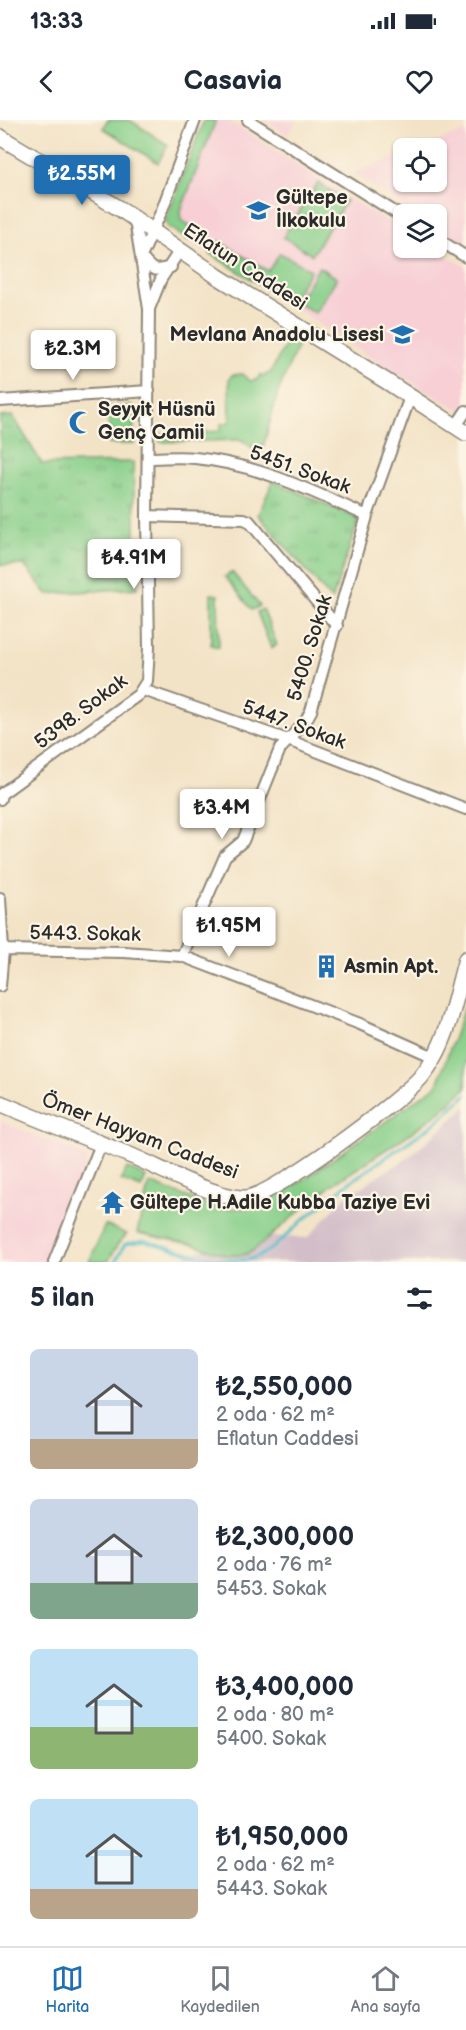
<!DOCTYPE html>
<html lang="tr">
<head>
<meta charset="utf-8">
<style>
	:root { --surface:#fff; --page:#f2f2f3; --text:#1f2937; --muted:#747a83; --line:#e0e1e3; --accent:#1f6fb2 }
	body { margin:0; font-family:"Balsamiq Sans",sans-serif; background:var(--page); color:var(--text); height:100vh; display:flex; flex-direction:column; font-size:22px; white-space:nowrap }
	* { box-sizing:border-box; margin:0 }
	p { font-size:20px; color:var(--muted) }
	.icon { flex:none; width:33px; height:33px; fill:none; stroke:currentColor; stroke-width:2; stroke-linecap:round; stroke-linejoin:round }
	.map { position:relative; height:1142px; overflow:hidden }
	.side { display:flex; flex-direction:column; background:var(--surface); flex:1 }
	.side>* { flex:none }
	.fabs { position:absolute; left:393px; top:18px; display:grid; gap:12px }
	.fabs a { display:grid; place-items:center; width:54px; height:54px; border-radius:9px; background:var(--surface); box-shadow:0 2px 4px #0004; font-size:30px }
	.price { position:absolute; translate:-50% -51px; padding:0 14px; border-radius:6px; background:#fff; color:#222; font-size:20px; line-height:39px; filter:drop-shadow(0 2px 3px #0008) }
	.price::after { content:''; position:absolute; left:50%; top:36px; width:18px; height:14px; margin-left:-9px; background:inherit; clip-path:polygon(0 0,100% 0,50% 100%) }
	.price.current { background:var(--accent); color:#fff }
	ul { padding:0; list-style:none }
	li { display:flex; align-items:center; gap:18px; height:150px; padding:0 30px }
	li span { display:grid; place-items:center; flex:none; width:168px; height:120px; border-radius:9px; color:#555 }
	li>.icon { margin-inline-start:auto }
	span .icon { width:72px; height:72px; fill:#fffc; stroke-width:1 }
	li b { font-size:26px }
	h2 { display:flex; justify-content:space-between; align-items:center; height:72px; padding:0 30px; font-size:26px }
	.status { display:flex; justify-content:space-between; align-items:center; height:42px; padding:0 30px; background:var(--surface); direction:ltr }
	.status svg { height:16px; fill:currentColor }
	header { display:flex; justify-content:space-between; align-items:center; height:78px; padding:0 30px; background:var(--surface); font-size:27px; font-weight:700 }
	.dock { display:flex; justify-content:space-around; align-items:center; height:84px; border-top:2px solid var(--line); background:var(--surface); font-size:16px; color:var(--muted) }
	.dock a { display:grid; justify-items:center; gap:3px }
	.dock .current { color:var(--accent) }
	.map>svg:first-child { display:block }
	.built { fill:#f7cfd5 }
	.industrial { fill:#d2bdc8 }
	.grass { fill:#88cf8a; stroke:#5a7d5a; stroke-width:1.5 }
	.park { fill:url(#park-tufts); stroke:#5a7d5a; stroke-width:1.5 }
	.lines { fill:none; stroke-linecap:round; stroke-linejoin:round }
	.stream { stroke:#4dbac6; stroke-width:3 }
	.street-casing { stroke:#8f8778; stroke-width:14 }
	.secondary-casing { stroke:#8f8778; stroke-width:18 }
	.street { stroke:#fff; stroke-width:10 }
	.secondary { stroke:#fff; stroke-width:15 }
	.labels { text-anchor:middle; dominant-baseline:central; stroke-width:4.5; stroke-linejoin:round; paint-order:stroke }
	.poi-label { font-size:20px; font-weight:bold; fill:#2b2b2b; stroke:#fcf5e5; text-anchor:start }
	.street-label { font-size:20px; fill:#2b2b2b; stroke:#fcf5e5 }
</style>
</head>
<body>
<div class="status"><b>13:33</b><svg viewBox="0 0 49 12"><path d="M0 12V9h3v3zM5 12V6h3v6zM10 12V3h3v9zM15 12V0h3v12zM26 1h20v11H26zM47 4h2v5h-2z"/></svg></div>
<header><svg class="icon" aria-label="back" viewBox="0 0 24 24"><path d="M15 5l-7 7 7 7"/></svg>Casavia<svg class="icon" aria-label="heart" viewBox="0 0 24 24"><path d="M12 20l-8-8c-3-5 5-10 8-4 3-6 11-1 8 4z"/></svg></header>
<div class="map">
<svg width="466" height="1142" viewBox="0 0 466 1142">
	<defs>
		<pattern id="park-tufts" width="24" height="20" patternUnits="userSpaceOnUse" patternTransform="scale(1.5)"><rect width="24" height="20" fill="#88cf8a"/><path d="M3 7l-1-3M5 7V3M7 7l1-3M15 17l-1-3M17 17v-4M19 17l1-3" fill="none" stroke="#6fa871"/></pattern>
	</defs>
	<rect width="100%" height="100%" fill="#fcf5e5"/>
	<filter id="ink" filterUnits="userSpaceOnUse"><feTurbulence type="fractalNoise" baseFrequency=".0167" numOctaves="2"/><feDisplacementMap in="SourceGraphic" scale="12" xChannelSelector="R" yChannelSelector="G"/><feConvolveMatrix kernelMatrix="1 2 1 2 8 2 1 2 1" color-interpolation-filters="sRGB"/></filter>
	<filter id="wash" filterUnits="userSpaceOnUse"><feTurbulence type="fractalNoise" baseFrequency=".008" numOctaves="4" result="noise"/><feDisplacementMap in="SourceGraphic" scale="24" xChannelSelector="R" yChannelSelector="G"/><feGaussianBlur stdDeviation="1.35" result="paint"/><feColorMatrix in="noise" values="0 0 0 0 0 0 0 0 0 0 0 0 0 0 0 0 0 1.4 0 .05"/><feComposite in="paint" operator="in"/></filter>
	<g filter="url(#wash)">
		<rect width="100%" height="100%" fill="#f3e3c6"/>
		<path class="built" d="M204,0H228L353,81L403,110L404,128H433L466,147V283L461,290L402,257L167,106L166,99Z
			M263,0H297L288,15Z
			M466,11V125L437,106L436,94H418L409,90L354,53L403,34L404,62H436V28H418Z
			M0,1001L86,1036L89,1040L47,1142H0Z"/>
		<path class="industrial" d="M466,987V1142H174L233,1116L307,1118L346,1076L408,1038Z"/>
		<path class="grass" d="M108,0H130L168,25L158,43L103,8Z
			M204,0H216L180,93L181,100L194,108L188,120L167,106L166,99Z
			M318,63L346,81L312,135L283,117Z
			M218,121L268,151L280,133L311,150L290,183L210,134Z
			M319,147L337,158L315,193L297,182Z
			M291,214L300,220L278,272L261,335L242,320L160,322V315L221,311V304L230,302L229,259L232,255L242,254L250,261L258,259L260,254L262,256L270,253Z
			M133,286L134,324H109L108,287Z
			M232,452L260,486L252,490L225,457Z
			M211,474L218,475L219,527L211,525Z
			M263,489L277,525L271,528L257,492Z
			M466,883V968C427,1007 377,1034 332,1065C305,1085 280,1109 254,1130L244,1135H226L196,1125L137,1113L149,1063L220,1089L248,1088L303,1060L437,965Z
			M127,1048L146,1057L141,1068L121,1060Z
			M105,1105L127,1114L118,1124L108,1142H89Z"/>
		<path class="park" d="M13,296L42,344L133,342L137,468L47,474L24,445H0V297Z
			M273,361L359,399L332,480L258,395Z"/>
		<g class="lines">
			<path class="stream" d="M115,1142L125,1124L145,1121L200,1136L226,1140H248L261,1135L274,1127L302,1101L350,1062L434,1004L466,975"/>
		</g>
	</g>
	<g filter="url(#ink)">
		<g class="lines">
			<defs>
				<path id="street" d="M248,0L404,98
					M135,100L149,189L161,159L180,130
					M436,118L466,137
					M171,147C153,152 153,151 141,137L162,90L195,0
					M0,281L149,271
					M456,306L466,291
					M149,338C164,338 180,336 195,338C257,344 312,371 367,396
					M147,396L244,399L249,401L337,506
					M143,570L288,620L466,689
					M0,679L1,674L138,575L147,561L149,528L147,396L149,189
					M0,778L3,830L0,866
					M3,830L124,832L182,836L360,904L434,937
					M182,836L225,736L243,721L280,629L305,602L311,591L367,396L410,277
					M54,1142L101,1024"/>
				<path id="secondary" d="M0,17L122,90L217,156L386,261L466,313
					M0,983C42,1001 84,1017 127,1034C157,1046 215,1079 246,1078C272,1077 401,980 421,957C425,952 430,945 434,938C450,911 457,870 466,839"/>
			</defs>
			<use href="#street" class="street-casing"/>
			<use href="#secondary" class="secondary-casing"/>
			<use href="#street" class="street"/>
			<use href="#secondary" class="secondary"/>
		</g>
	</g>
	<defs>
		<symbol id="school-bare" viewBox="-9 -9 18 18"><path d="M0-5L7-2L0 1L-7-2ZM-4 1L0 2.5L4 1V4Q0 6-4 4Z" fill="#1f6fb2" stroke="#fcf5e5" stroke-width="2.5" paint-order="stroke"/></symbol>
		<symbol id="mosque-bare" viewBox="-9 -9 18 18"><path d="M3.5-4.9A6 6 0 1 0 3.5 4.9A5 5 0 1 1 3.5-4.9Z" fill="#1f6fb2" stroke="#fcf5e5" stroke-width="2.5" paint-order="stroke"/></symbol>
		<symbol id="building-bare" viewBox="-9 -9 18 18"><path d="M-4-6H4V6H1V3H-1V6H-4ZM-2.5-4.3h1.7v1.8h-1.7ZM.8-4.3h1.7v1.8H.8ZM-2.5-1h1.7V.8h-1.7ZM.8-1h1.7V.8H.8Z" fill="#1f6fb2" stroke="#fcf5e5" stroke-width="2.5" paint-order="stroke"/></symbol>
		<symbol id="temple-bare" viewBox="-9 -9 18 18"><path d="M0-6L5-2H3V0L6.5 2.5H4V6H1.5V3h-3V6H-4V2.5H-6.5L-3 0V-2H-5Z" fill="#1f6fb2" stroke="#fcf5e5" stroke-width="2.5" paint-order="stroke"/></symbol>
	</defs>
	<g fill-rule="evenodd">
		<use href="#school-bare" x="242" y="74" width="33" height="33"/>
		<use href="#school-bare" x="386" y="198" width="33" height="33"/>
		<use href="#mosque-bare" x="64" y="286" width="33" height="33"/>
		<use href="#building-bare" x="310" y="830" width="33" height="33"/>
		<use href="#temple-bare" x="96" y="1066" width="33" height="33"/>
	</g>
	<g class="labels">
		<g class="poi-label">
			<text x="276" y="78">Gültepe<tspan x="276" dy="23">İlkokulu</tspan></text>
			<text x="384" y="215" text-anchor="end">Mevlana Anadolu Lisesi</text>
			<text x="98" y="290">Seyyit Hüsnü<tspan x="98" dy="23">Genç Camii</tspan></text>
			<text x="344" y="847">Asmin Apt.</text>
			<text x="130" y="1083">Gültepe H.Adile Kubba Taziye Evi</text>
		</g>
		<g class="street-label">
			<text transform="translate(245 147) rotate(33)">Eflatun Caddesi</text>
			<text transform="translate(300 350) rotate(20)">5451. Sokak</text>
			<text transform="translate(310 528) rotate(-73)">5400. Sokak</text>
			<text transform="translate(81 592) rotate(-37)">5398. Sokak</text>
			<text transform="translate(294 605) rotate(20)">5447. Sokak</text>
			<text transform="translate(85 814) rotate(1)">5443. Sokak</text>
			<text transform="translate(140 1016) rotate(21)">Ömer Hayyam Caddesi</text>
		</g>
	</g>
</svg>
<div class="fabs">
<a><svg class="icon" aria-label="locate" viewBox="0 0 24 24"><circle cx="12" cy="12" r="6"/><path d="M12 2v4M12 18v4M2 12h4M18 12h4"/></svg></a>
<a><svg class="icon" aria-label="layers" viewBox="0 0 24 24"><path d="M12 4l9 5-9 5-9-5zM3 14l9 5 9-5"/></svg></a>
</div>
<b class="price current" style="left:82px;top:86px">₺2.55M</b>
<b class="price" style="left:73px;top:261px">₺2.3M</b>
<b class="price" style="left:134px;top:470px">₺4.91M</b>
<b class="price" style="left:222px;top:720px">₺3.4M</b>
<b class="price" style="left:229px;top:838px">₺1.95M</b>
</div>
<section class="side">
<h2>5 ilan<svg class="icon" aria-label="filters" viewBox="0 0 24 24"><path d="M4 7h16M4 17h16"/><circle cx="9" cy="7" r="2"/><circle cx="15" cy="17" r="2"/></svg></h2>
<ul>
<li><span style="background:linear-gradient(#c9d6e8 75%,#b9a48a 0)"><svg class="icon" aria-label="home" viewBox="0 0 24 24"><path d="M3 11l9-7 9 7M6 9v11h12V9"/></svg></span><div><b>₺2,550,000</b><p>2 oda · 62 m²</p><p>Eflatun Caddesi</p></div></li>
<li><span style="background:linear-gradient(#c9d6e8 70%,#7fa58c 0)"><svg class="icon" aria-label="home" viewBox="0 0 24 24"><path d="M3 11l9-7 9 7M6 9v11h12V9"/></svg></span><div><b>₺2,300,000</b><p>2 oda · 76 m²</p><p>5453. Sokak</p></div></li>
<li><span style="background:linear-gradient(#bfe0f5 65%,#8fb573 0)"><svg class="icon" aria-label="home" viewBox="0 0 24 24"><path d="M3 11l9-7 9 7M6 9v11h12V9"/></svg></span><div><b>₺3,400,000</b><p>2 oda · 80 m²</p><p>5400. Sokak</p></div></li>
<li><span style="background:linear-gradient(#bfe0f5 75%,#b9a48a 0)"><svg class="icon" aria-label="home" viewBox="0 0 24 24"><path d="M3 11l9-7 9 7M6 9v11h12V9"/></svg></span><div><b>₺1,950,000</b><p>2 oda · 62 m²</p><p>5443. Sokak</p></div></li>
</ul>
</section>
<nav class="dock">
<a class="current"><svg class="icon" aria-label="map" viewBox="0 0 24 24"><path d="M3 6l6-2 6 2 6-2v14l-6 2-6-2-6 2zM9 4v14M15 6v14"/></svg>Harita</a>
<a><svg class="icon" aria-label="saved" viewBox="0 0 24 24"><path d="M7 4h10v16l-5-4-5 4z"/></svg>Kaydedilen</a>
<a><svg class="icon" aria-label="home" viewBox="0 0 24 24"><path d="M3 11l9-7 9 7M6 9v11h12V9"/></svg>Ana sayfa</a>
</nav>
</body>
</html>
